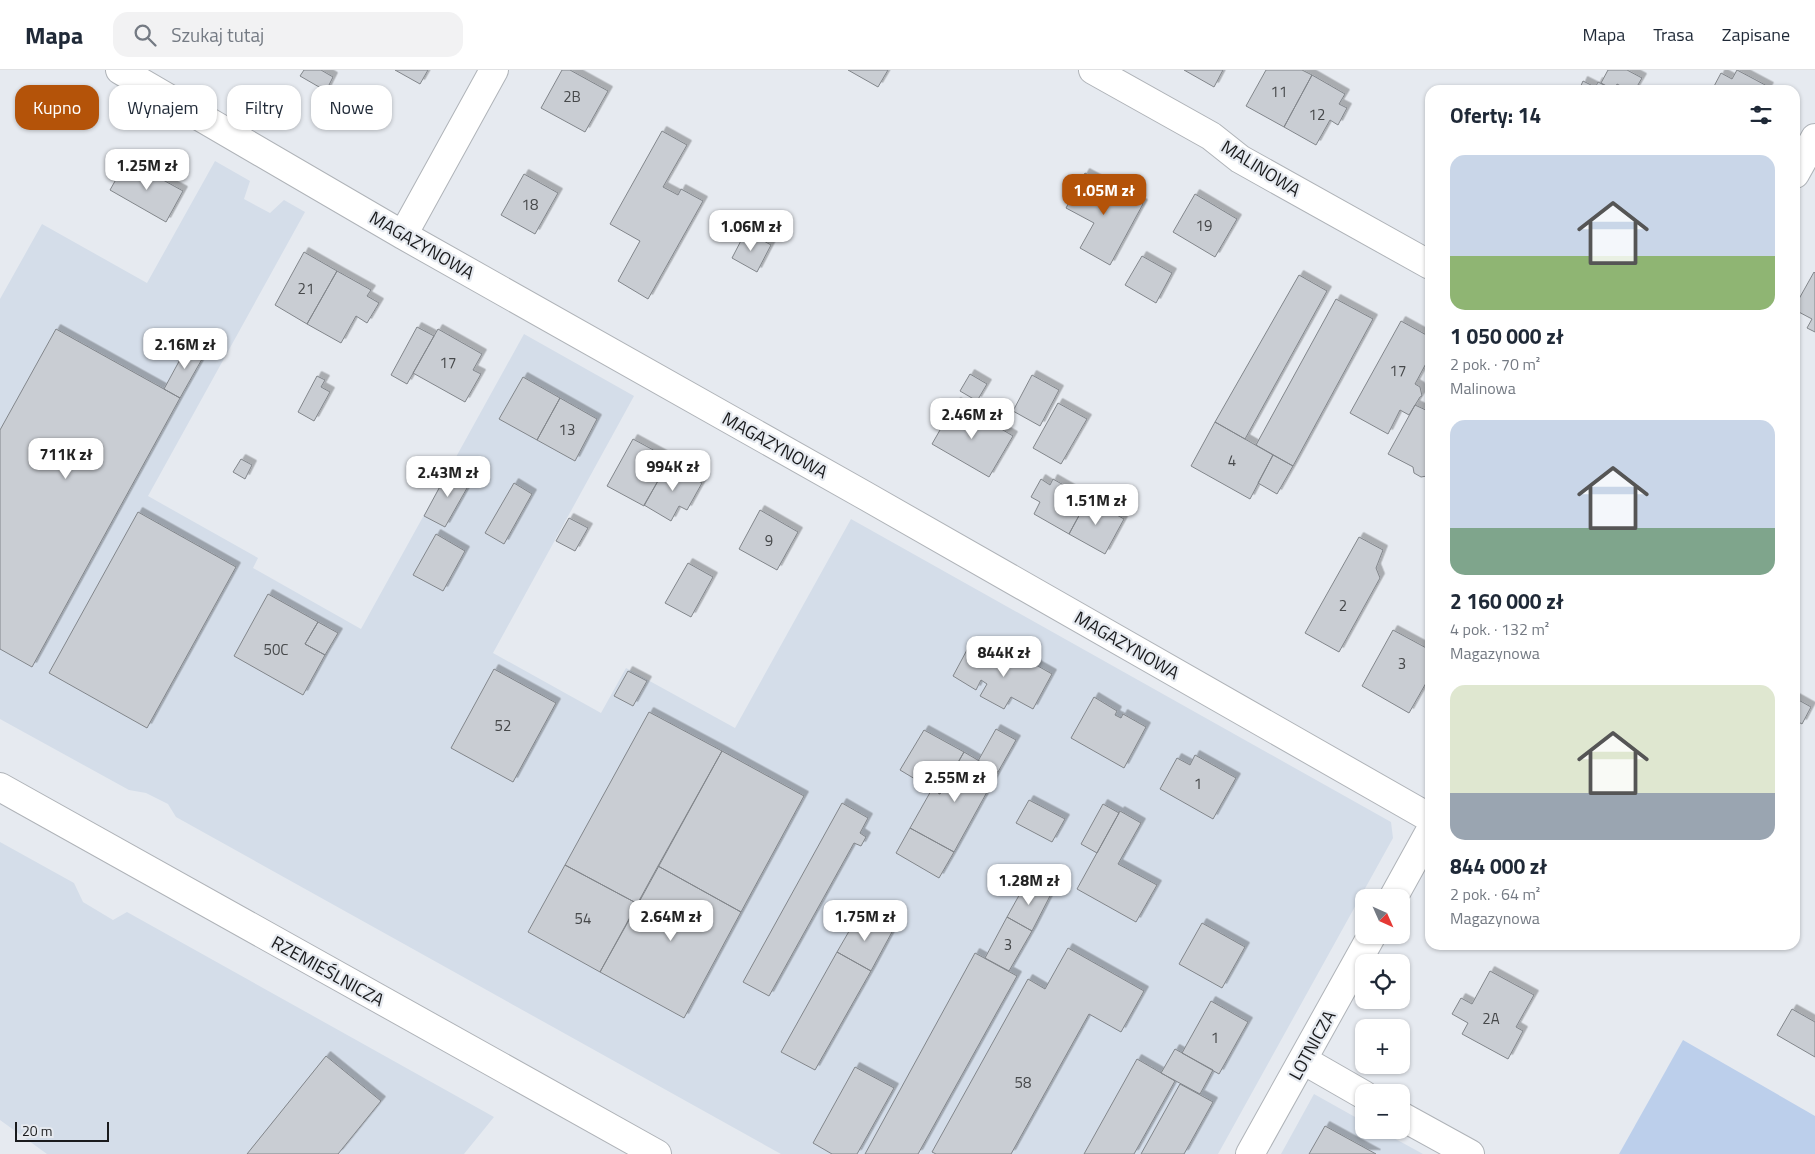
<!DOCTYPE html>
<html lang="pl">
<head>
<meta charset="utf-8">
<style>
	:root { --surface:#fff; --page:#f2f2f3; --text:#1f2937; --muted:#747a83; --line:#e0e1e3; --accent:#b45309 }
	body { margin:0; font-family:"Titillium Web",sans-serif; background:var(--page); color:var(--text); height:100vh; display:flex; flex-direction:column; font-size:19px; white-space:nowrap }
	* { box-sizing:border-box; margin:0 }
	p { font-size:16px; color:var(--muted) }
	.icon { flex:none; width:28px; height:28px; fill:none; stroke:currentColor; stroke-width:2; stroke-linecap:round; stroke-linejoin:round }
	.map { position:relative; flex:1; overflow:hidden }
	.drawer { position:absolute; left:1425px; top:15px; width:375px; height:865px; display:flex; flex-direction:column; background:var(--surface); border-radius:15px; box-shadow:0 1px 4px #0004 }
	.drawer>* { flex:none }
	.banner { position:absolute; left:15px; top:15px; width:475px; height:45px; display:flex; gap:10px }
	.needle { width:32px; rotate:135deg }
	.controls { position:absolute; left:1355px; top:819px; display:grid; gap:10px }
	.controls a { display:grid; place-items:center; width:55px; height:55px; border-radius:10px; background:var(--surface); box-shadow:0 1px 4px #0004; font-size:25px }
	.scale { position:absolute; left:15px; bottom:12px; width:94px; box-sizing:border-box; padding-left:5px; border:2px solid #1a1b1d; border-top:0; font-size:14px; line-height:18px; white-space:nowrap; color:#1a1b1d; -webkit-text-stroke:4px #e6eaf0; paint-order:stroke }
	.price { position:absolute; translate:-50% -42px; padding:0 11px; border-radius:10px; background:#fff; color:#222; font-size:16px; line-height:32px; filter:drop-shadow(0 1px 2px #0008) }
	.price::after { content:''; position:absolute; left:50%; top:30px; width:15px; height:11px; margin-left:-8px; background:inherit; clip-path:polygon(0 0,100% 0,50% 100%) }
	.price.selected { background:var(--accent); color:#fff }
	ul { padding:0; list-style:none }
	li { display:grid; align-content:center; gap:10px; height:265px; padding:0 25px }
	li span { display:grid; place-items:center; height:155px; border-radius:15px; color:#555 }
	li>.icon { margin-inline-start:auto }
	span .icon { width:90px; height:90px; fill:#fffc; stroke-width:1 }
	li b { font-size:21px }
	h2 { display:flex; justify-content:space-between; align-items:center; height:60px; padding:0 25px; font-size:21px }
	.tag { padding:0 18px; border-radius:15px; background:var(--surface); box-shadow:0 1px 4px #0004; font-size:18px; line-height:45px }
	.tag.selected { background:var(--accent); color:#fff }
	header { display:flex; align-items:center; gap:30px; box-sizing:border-box; height:70px; padding:0 25px; background:var(--surface); border-bottom:1px solid var(--line) }
	header strong { font-size:24px }
	nav { display:flex; gap:28px; margin-inline-start:auto; font-size:18px }
	.search { width:350px; height:45px; background:var(--page); display:flex; align-items:center; gap:12px; box-sizing:border-box; padding:0 18px; border-radius:15px; color:var(--muted); font-size:19px }
	.map>svg:first-child { display:block }
	.built { fill:#d4dde9 }
	.green { fill:#bccfeb }
	.building { fill:#c9cdd3; stroke:#82868b; filter:url(#shadow) }
	.lines { fill:none; stroke-linecap:round; stroke-linejoin:round }
	.minor-casing { stroke:#afb3b8; stroke-width:30 }
	.minor { stroke:#fff; stroke-width:28 }
	.labels { text-anchor:middle; dominant-baseline:central; stroke-width:4.5; stroke-linejoin:round; paint-order:stroke }
	.number-label { font-size:15px; fill:#46484a }
	.street-label { font-size:18px; fill:#1a1b1d; stroke:#e6eaf0 }
</style>
</head>
<body>
<header>
<strong>Mapa</strong>
<div class="search"><svg class="icon" aria-label="search" viewBox="0 0 24 24"><circle cx="10" cy="10" r="6"/><path d="M15 15l6 6"/></svg>Szukaj tutaj</div>
<nav><a>Mapa</a><a>Trasa</a><a>Zapisane</a></nav>
</header>
<div class="map">
<svg width="1815" height="1084" viewBox="0 0 1815 1084">
	<defs>
		<filter id="shadow"><feDropShadow dx="4.5" dy="-4.5" stdDeviation="0" flood-color="#0004"/></filter>
	</defs>
	<rect width="100%" height="100%" fill="#e6eaf0"/>
	<path class="built" d="M215,91L250,111L244,129L270,143L284,130L305,142L148,426L258,488L253,498L361,559L524,264L634,326L493,583L601,643L626,598L735,658L851,449L1391,752L1393,768L1218,1084H781L176,747L168,734L146,723L129,720L0,649V229L42,154L147,213Z
		M0,772L74,813L83,832L113,850L127,842L494,1047L464,1084H47L0,1050Z
		M1314,1024L1364,1052V1060H1379L1423,1084H1281Z"/>
	<path class="green" d="M1683,970L1815,1046V1084H1619Z"/>
	<path class="building" d="M304,0H321L333,7L326,21L300,6Z
		M395,0H428L420,14Z
		M562,0H570L608,21L585,62L541,38Z
		M848,0H888L878,17Z
		M1184,0H1223L1214,17Z
		M1266,0H1302L1312,5L1284,57L1246,36Z
		M1608,0H1627L1642,8L1635,20H1628L1617,14L1614,20L1601,13Z
		M1737,0L1769,17L1767,20H1712L1721,3L1732,9Z
		M1312,5L1345,24L1339,34L1347,38L1338,55L1330,50L1316,75L1284,57Z
		M1583,11L1595,17L1594,20H1579Z
		M1598,12L1614,20H1594Z
		M662,61L687,75L663,117L678,125L681,119L703,131L648,229L618,211L640,171L610,154Z
		M127,90L183,121L166,152L110,120Z
		M1085,103L1143,134L1110,195L1080,178L1094,153L1066,138Z
		M524,104L558,123L535,164L501,145Z
		M1195,124L1237,149L1215,187L1173,162Z
		M746,161L771,175L757,202L732,188Z
		M304,182L337,201L307,254L275,235Z
		M1142,186L1172,203L1156,233L1125,215Z
		M337,201L371,220L367,226L379,233L367,253L356,246L341,273L307,254Z
		M1814,202L1815,203V262L1807,258L1812,249L1795,240V236Z
		M1299,205L1327,221L1245,369L1215,352Z
		M1336,229L1373,249L1293,396L1256,375Z
		M1401,251L1430,267V286L1415,314L1420,317L1422,326L1420,327L1409,345L1400,340L1388,364L1350,343Z
		M417,257L434,266L407,314L391,305Z
		M56,259L180,328L32,597L0,579V360Z
		M438,259L482,284L473,300L481,304L465,332L413,303Z
		M189,273L206,282L180,328L164,319Z
		M970,304L987,314L977,331L960,321Z
		M1032,305L1059,320L1040,356L1013,341Z
		M317,306L325,310L321,317L330,322L314,351L298,342Z
		M523,307L560,328L537,370L499,349Z
		M560,328L597,349L575,391L537,370Z
		M956,332L1013,366L989,407L932,374Z
		M1058,333L1087,349L1061,394L1033,378Z
		M1415,335L1430,342V407L1427,406L1421,407L1414,403L1413,397L1388,384Z
		M1215,352L1273,385L1250,429L1191,396Z
		M633,369L670,389L644,436L607,416Z
		M1273,385L1293,396L1277,424L1258,413Z
		M241,389L252,395L245,409L233,402Z
		M675,393L687,400L684,403L702,413L687,440L679,436L671,451L644,435L665,399L670,402Z
		M450,398L471,411L445,457L424,446Z
		M1041,409L1050,415L1053,409L1088,429L1069,464L1034,444L1040,432L1031,427Z
		M514,413L532,424L504,474L485,463Z
		M1088,429L1124,449L1105,484L1069,464Z
		M760,440L798,462L777,500L739,479Z
		M138,442L236,497L147,658L49,603Z
		M569,448L588,458L575,481L556,471Z
		M436,464L465,481L443,521L413,505Z
		M1359,467L1383,480L1376,498L1380,508L1339,582L1305,563Z
		M688,493L713,507L691,547L665,533Z
		M268,524L318,552L305,574L325,585L303,625L234,586Z
		M318,552L338,563L325,585L305,574Z
		M1393,560L1430,580V606L1409,643L1362,616Z
		M968,578L997,595L1006,578L1052,604L1033,639L1011,627L1004,639L980,626L987,614L981,610L976,620L953,606Z
		M494,599L556,633L513,712L451,678Z
		M628,601L647,611L633,636L614,626Z
		M1094,627L1117,641L1115,645L1121,648L1123,644L1146,657L1124,698L1071,668Z
		M1795,628L1811,637L1802,654L1795,650Z
		M649,642L722,681L638,834L565,795Z
		M996,659L1016,670L998,702L978,691Z
		M924,660L964,682L940,724L900,700Z
		M722,681L804,726L741,842L658,796Z
		M964,682L998,702L954,782L910,758L932,719L940,724Z
		M1195,685L1236,708L1213,749L1160,719L1177,688L1190,695Z
		M1029,730L1065,749L1052,772L1016,753Z
		M842,733L868,748L860,763L866,767L861,776L854,773L769,926L743,912Z
		M1103,734L1119,743L1097,783L1081,774Z
		M1120,741L1141,753L1118,794L1157,815L1136,852L1077,819Z
		M910,758L954,782L939,808L896,783Z
		M565,795L638,834L600,902L528,862Z
		M658,796L741,842L684,948L600,902Z
		M1027,811L1051,824L1032,861L1007,847Z
		M859,844L892,862L871,901L837,882Z
		M1007,847L1032,861L1009,901L985,888Z
		M1202,853L1245,877L1222,918L1179,894Z
		M1068,878L1144,921L1121,962L1089,944L1011,1084H936L932,1082L1028,909L1045,919Z
		M837,882L871,901L815,1000L781,982Z
		M975,883L1017,906L918,1084H865Z
		M1490,901L1534,925L1516,957L1523,961L1508,989L1462,964L1468,953L1452,944L1461,928L1472,934Z
		M1211,931L1248,952L1219,1004L1182,983Z
		M1792,939L1815,952V987L1777,965Z
		M1175,979L1213,1000L1200,1024L1161,1003Z
		M326,986L381,1031L338,1084H247Z
		M1137,989L1175,1011L1134,1084H1084Z
		M855,997L894,1018L857,1084H832L813,1073Z
		M1180,1014L1213,1032L1184,1084H1141Z
		M1325,1056L1376,1084H1309Z"/>
	<g class="lines">
		<defs>
			<path id="minor" d="M120,0L403,165L864,425L1430,748
				M1093,0L1211,66L1240,89L1430,195
				M1795,104L1815,68
				M403,165L494,0
				M0,717L657,1084
				M1393,828L1430,761
				M1303,990L1364,1025
				M1401,1046L1470,1084
				M1250,1084L1372,865"/>
		</defs>
		<use href="#minor" class="minor-casing"/>
		<use href="#minor" class="minor"/>
	</g>
	<g class="labels">
		<g class="number-label">
			<text x="1279" y="21">11</text>
			<text x="572" y="26">2B</text>
			<text x="1317" y="44">12</text>
			<text x="530" y="134">18</text>
			<text x="1204" y="155">19</text>
			<text x="306" y="218">21</text>
			<text x="448" y="292">17</text>
			<text x="1398" y="300">17</text>
			<text x="567" y="359">13</text>
			<text x="1232" y="390">4</text>
			<text x="769" y="470">9</text>
			<text x="1343" y="535">2</text>
			<text x="276" y="579">50C</text>
			<text x="1402" y="593">3</text>
			<text x="503" y="655">52</text>
			<text x="1198" y="713">1</text>
			<text x="583" y="848">54</text>
			<text x="1008" y="874">3</text>
			<text x="1491" y="948">2A</text>
			<text x="1215" y="967">1</text>
			<text x="1023" y="1012">58</text>
		</g>
		<g class="street-label">
			<text transform="translate(1261 98) rotate(32)">MALINOWA</text>
			<text transform="translate(422 175) rotate(30)">MAGAZYNOWA</text>
			<text transform="translate(775 375) rotate(29)">MAGAZYNOWA</text>
			<text transform="translate(1127 575) rotate(30)">MAGAZYNOWA</text>
			<text transform="translate(328 901) rotate(29)">RZEMIEŚLNICZA</text>
			<text transform="translate(1312 975) rotate(-61)">LOTNICZA</text>
		</g>
	</g>
</svg>
<div class="controls">
<a><svg class="needle" viewBox="-14 -14 28 28"><path d="M0-13l5 13h-10z" fill="#e53935"/><path d="M0 13l5-13h-10z" fill="#747a83"/></svg></a>
<a><svg class="icon" aria-label="locate" viewBox="0 0 24 24"><circle cx="12" cy="12" r="6"/><path d="M12 2v4M12 18v4M2 12h4M18 12h4"/></svg></a>
<a>+</a>
<a>−</a>
</div>
<div class="scale">20 m</div>
<b class="price" style="left:147px;top:121px">1.25M zł</b>
<b class="price selected" style="left:1104px;top:146px">1.05M zł</b>
<b class="price" style="left:751px;top:182px">1.06M zł</b>
<b class="price" style="left:185px;top:300px">2.16M zł</b>
<b class="price" style="left:972px;top:370px">2.46M zł</b>
<b class="price" style="left:66px;top:410px">711K zł</b>
<b class="price" style="left:673px;top:422px">994K zł</b>
<b class="price" style="left:448px;top:428px">2.43M zł</b>
<b class="price" style="left:1096px;top:456px">1.51M zł</b>
<b class="price" style="left:1004px;top:608px">844K zł</b>
<b class="price" style="left:955px;top:733px">2.55M zł</b>
<b class="price" style="left:1029px;top:836px">1.28M zł</b>
<b class="price" style="left:671px;top:872px">2.64M zł</b>
<b class="price" style="left:865px;top:872px">1.75M zł</b>
<div class="banner">
<a class="tag selected">Kupno</a>
<a class="tag">Wynajem</a>
<a class="tag">Filtry</a>
<a class="tag">Nowe</a>
</div>
<section class="drawer">
<h2>Oferty: 14<svg class="icon" aria-label="filters" viewBox="0 0 24 24"><path d="M4 7h16M4 17h16"/><circle cx="9" cy="7" r="2"/><circle cx="15" cy="17" r="2"/></svg></h2>
<ul>
<li><span style="background:linear-gradient(#c9d6e8 65%,#8fb573 0)"><svg class="icon" aria-label="home" viewBox="0 0 24 24"><path d="M3 11l9-7 9 7M6 9v11h12V9"/></svg></span><div><b>1 050 000 zł</b><p>2 pok. · 70 m²</p><p>Malinowa</p></div></li>
<li><span style="background:linear-gradient(#c9d6e8 70%,#7fa58c 0)"><svg class="icon" aria-label="home" viewBox="0 0 24 24"><path d="M3 11l9-7 9 7M6 9v11h12V9"/></svg></span><div><b>2 160 000 zł</b><p>4 pok. · 132 m²</p><p>Magazynowa</p></div></li>
<li><span style="background:linear-gradient(#dfe7d0 70%,#9aa5b1 0)"><svg class="icon" aria-label="home" viewBox="0 0 24 24"><path d="M3 11l9-7 9 7M6 9v11h12V9"/></svg></span><div><b>844 000 zł</b><p>2 pok. · 64 m²</p><p>Magazynowa</p></div></li>
</ul>
</section>
</div>
</body>
</html>
